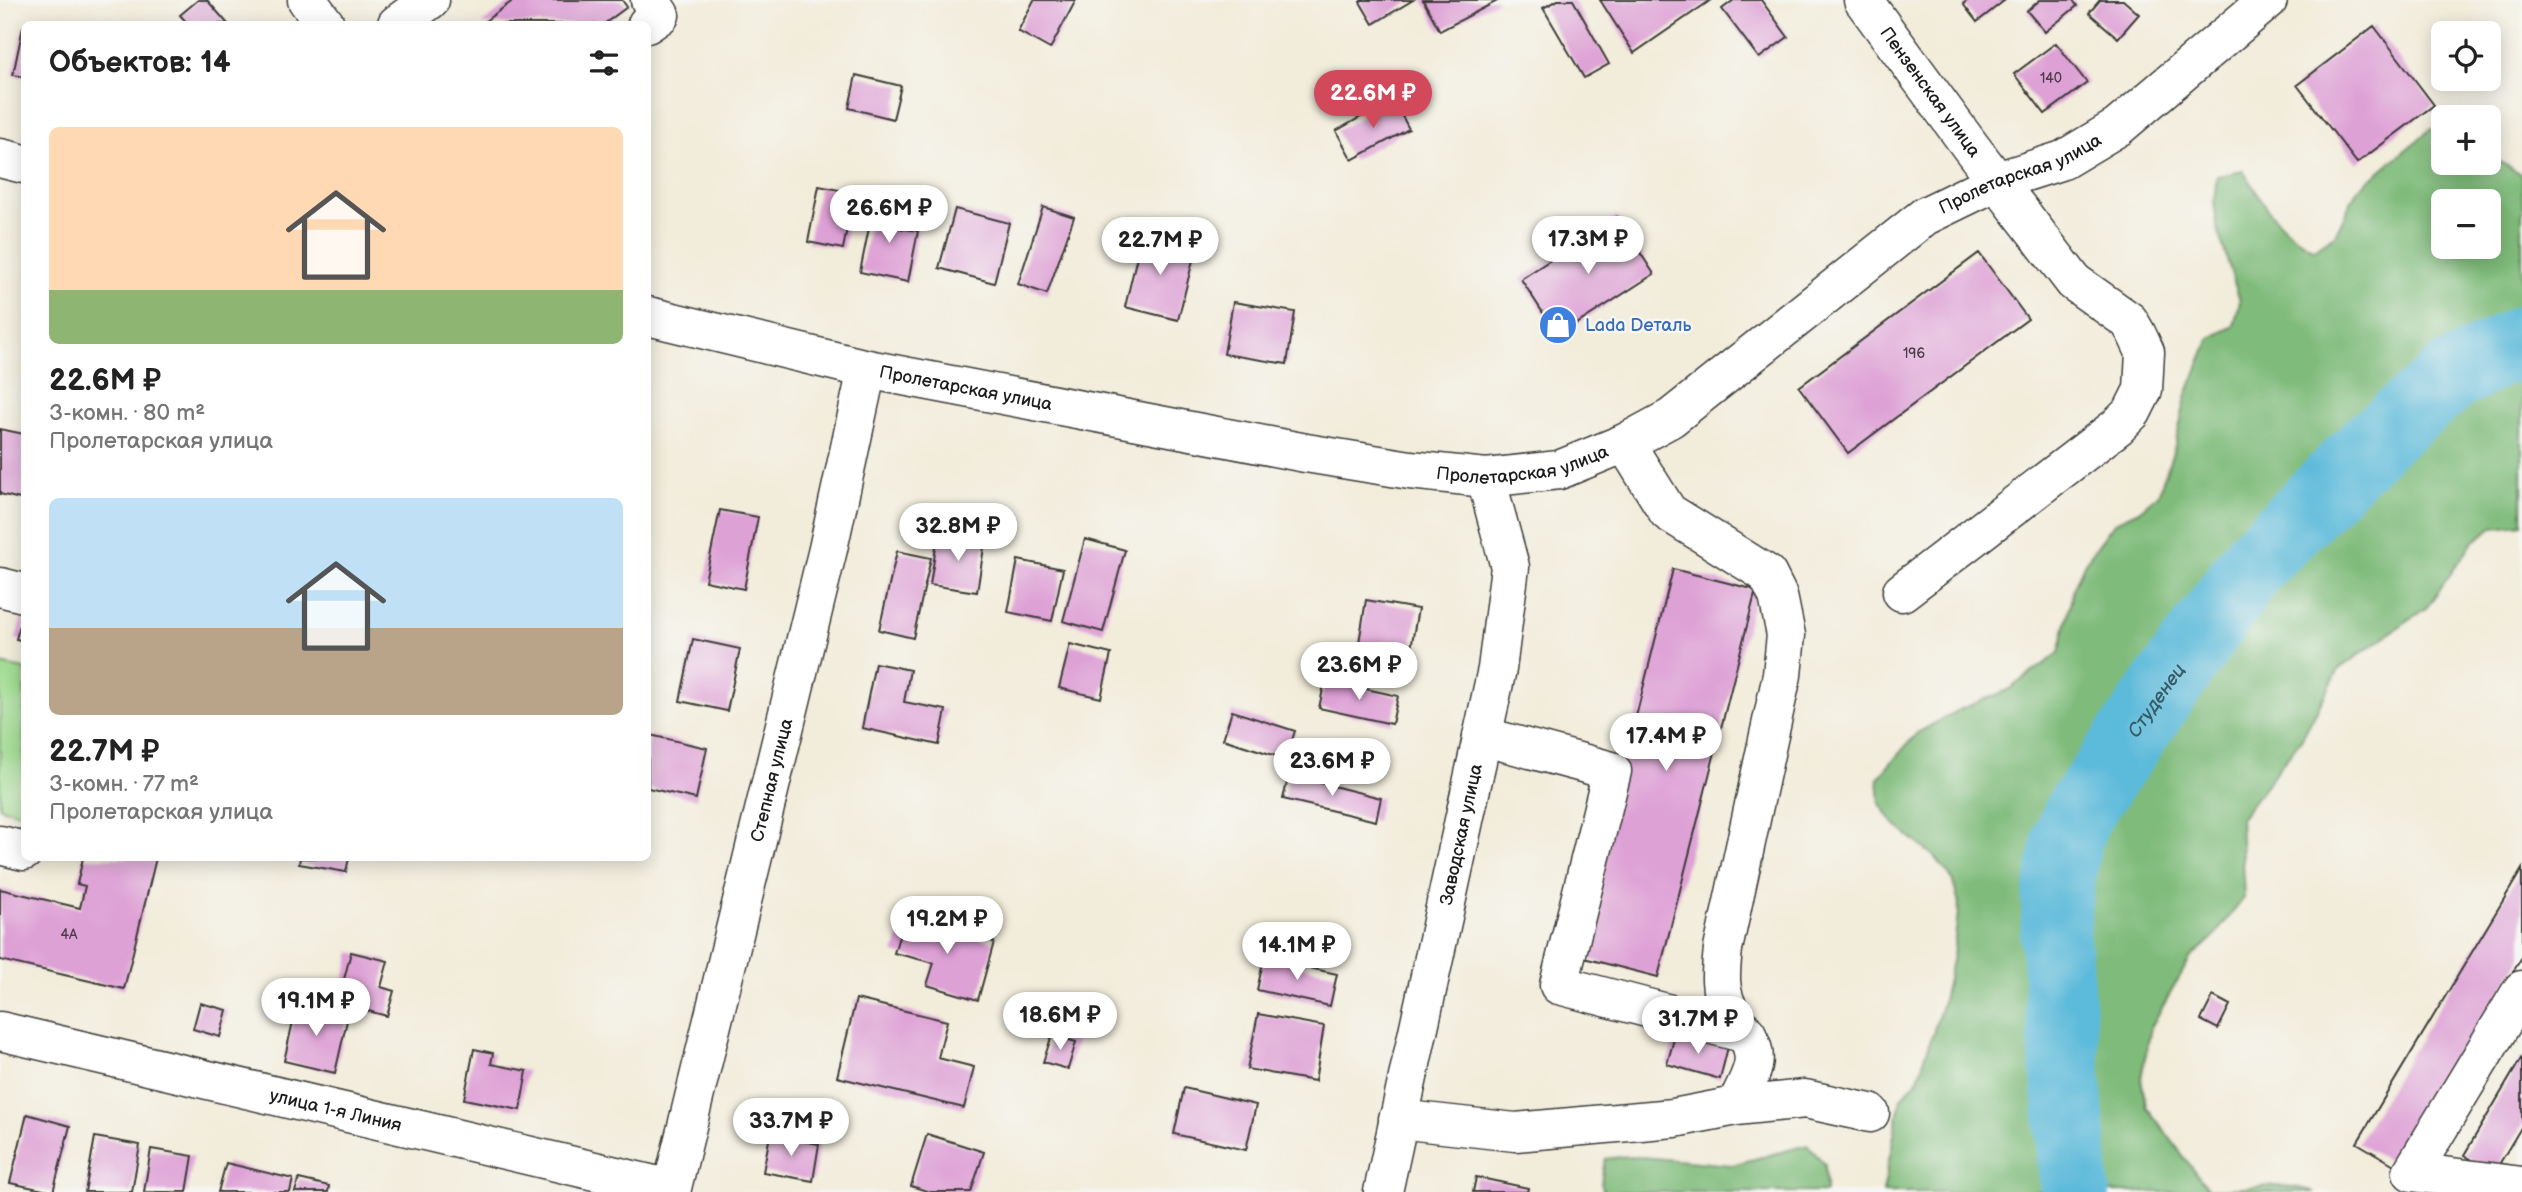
<!DOCTYPE html>
<html lang="ru">
<head>
<meta charset="utf-8">
<style>
	:root { --surface:#fff; --page:#f6f6f6; --text:#222; --muted:#767676; --accent:#d1495b }
	body { margin:0; font-family:"Balsamiq Sans",sans-serif; background:var(--page); color:var(--text); height:100vh; display:flex; flex-direction:column; font-size:26px; white-space:nowrap }
	* { box-sizing:border-box; margin:0 }
	p { font-size:23px; color:var(--muted) }
	.icon { flex:none; width:38px; height:38px; fill:none; stroke:currentColor; stroke-width:2; stroke-linecap:round; stroke-linejoin:round }
	.map { position:relative; flex:1; overflow:hidden }
	.side { position:absolute; left:21px; top:21px; width:630px; height:840px; display:flex; flex-direction:column; background:var(--surface); border-radius:10px; box-shadow:0 4px 18px #0003 }
	.side>* { flex:none }
	.buttons { position:absolute; left:2431px; top:21px; display:grid; gap:14px }
	.buttons a { display:grid; place-items:center; width:70px; height:70px; border-radius:10px; background:var(--surface); box-shadow:0 4px 18px #0003; font-size:35px }
	.price { position:absolute; translate:-50% -60px; padding:0 16px; border-radius:24px; background:#fff; color:#222; font-size:23px; line-height:46px; filter:drop-shadow(0 2px 4px #0008) }
	.price::after { content:''; position:absolute; left:50%; top:42px; width:21px; height:16px; margin-left:-10px; background:inherit; clip-path:polygon(0 0,100% 0,50% 100%) }
	.price.selected { background:var(--accent); color:#fff }
	ul { padding:0; list-style:none }
	li { display:grid; align-content:center; gap:14px; height:371px; padding:0 28px }
	li span { display:grid; place-items:center; height:217px; border-radius:10px; color:#555 }
	li>.icon { margin-inline-start:auto }
	span .icon { width:126px; height:126px; fill:#fffc; stroke-width:1 }
	li b { font-size:30px }
	h2 { display:flex; justify-content:space-between; align-items:center; height:84px; padding:0 28px; font-size:30px }
	.map>svg:first-child { display:block }
	.green { fill:#9fdb8f; stroke:#5e7c56; stroke-width:2 }
	.forest { fill:#7fbb7a; stroke:#4e6c4b; stroke-width:2; fill-rule:evenodd }
	.lines { fill:none; stroke-linecap:round; stroke-linejoin:round }
	.river { stroke:#5cbada; stroke-width:70 }
	.building { fill:#dea1d6 }
	.minor-casing { stroke:#3c3b38; stroke-width:41 }
	.major-casing { stroke:#3c3b38; stroke-width:41 }
	.minor { stroke:#fff; stroke-width:38 }
	.major { stroke:#fff; stroke-width:38 }
	.labels { text-anchor:middle; dominant-baseline:central; stroke-width:5; stroke-linejoin:round; paint-order:stroke }
	.number-label { font-size:14px; fill:#4c3d4a }
	.street-label { font-size:18px; fill:#1c1c1c; stroke:#f6f6f2 }
	.shop-label { font-size:18px; fill:#366cbe; stroke:#f6f6f2; text-anchor:start }
	.water-label { font-size:19px; font-style:italic; fill:#365b68; stroke:#f6f6f2 }
</style>
</head>
<body>
<div class="map">
<svg width="2522" height="1192" viewBox="0 0 2522 1192">
	<rect width="100%" height="100%" fill="#f6f6f2"/>
	<filter id="ink" filterUnits="userSpaceOnUse"><feTurbulence type="fractalNoise" baseFrequency=".0143" numOctaves="2"/><feDisplacementMap in="SourceGraphic" scale="14" xChannelSelector="R" yChannelSelector="G"/><feConvolveMatrix kernelMatrix="1 2 1 2 8 2 1 2 1" color-interpolation-filters="sRGB"/></filter>
	<filter id="wash" filterUnits="userSpaceOnUse"><feTurbulence type="fractalNoise" baseFrequency=".00686" numOctaves="4" result="noise"/><feDisplacementMap in="SourceGraphic" scale="28" xChannelSelector="R" yChannelSelector="G"/><feGaussianBlur stdDeviation="1.57" result="paint"/><feColorMatrix in="noise" values="0 0 0 0 0 0 0 0 0 0 0 0 0 0 0 0 0 1.4 0 .05"/><feComposite in="paint" operator="in"/></filter>
	<g filter="url(#wash)">
		<rect width="100%" height="100%" fill="#f2ecda"/>
		<path class="green" d="M0,664L24,669V814L0,808Z"/>
		<path class="forest" d="M2431,129L2443,133V163H2488L2489,156L2522,174V524L2493,527L2473,542L2427,607L2339,669L2302,738L2240,819L2244,898L2211,940L2191,957L2151,1027L2141,1078L2146,1106L2208,1189C2243,1191 2281,1180 2314,1192H1883L1901,1098L1918,1079L1942,1005L1953,956L1959,904L1952,879L1936,858L1895,825L1880,804L1878,778L1917,733L1961,709L2008,690L2059,653L2074,587L2084,564L2115,522L2139,511L2158,495L2175,446L2186,397L2210,338L2234,326L2240,301L2217,227L2214,201L2217,176L2243,171C2265,205 2277,229 2314,249L2335,235L2357,190ZM2443,201H2488V247H2443Z
			M1807,1145L1825,1164L1826,1192H1604L1601,1183L1605,1159L1630,1156L1732,1165Z"/>
		<g class="lines">
			<path class="river" id="s1" d="M2075,1192L2055,937L2057,901L2067,838L2081,808L2254,562L2373,443L2451,377L2522,340"/>
		</g>
		<g id="blocks">
			<path class="building" d="M198,0H207L228,24H188L180,15Z
				M514,0H622L627,7L604,24H481Z
				M1034,0H1076L1050,49L1018,31Z
				M1362,0H1413L1373,24L1360,2Z
				M1423,0H1499L1440,31Z
				M1558,0H1573L1609,64L1584,78L1543,8Z
				M1600,0H1711L1634,53Z
				M1734,0H1761L1788,37L1759,58L1722,9Z
				M1968,0H2005L1977,22L1963,4Z
				M2040,0H2073L2077,6L2045,32L2027,11Z
				M2100,0H2123L2139,14L2118,38L2089,13Z
				M2374,26L2434,105L2357,163L2297,85Z
				M23,27H24V77L13,75Z
				M2056,43L2087,83L2045,114L2014,74Z
				M856,75L901,86L893,119L849,108Z
				M1393,99L1409,129L1352,160L1336,131Z
				M819,186L854,193L843,249L808,242Z
				M874,203L902,209L898,228L918,231L908,282L860,272Z
				M1043,207L1074,217L1047,294L1018,284Z
				M955,209L1009,223L994,283L939,268Z
				M1617,217L1654,274L1558,336L1521,279Z
				M1142,235L1196,248L1178,320L1125,307Z
				M1979,253L2028,319L1848,453L1799,387Z
				M1233,302L1295,312L1287,364L1224,354Z
				M0,429L24,434V500L0,494Z
				M720,510L758,517L744,589L705,581Z
				M938,534L985,541L977,592L930,585Z
				M1085,539L1125,550L1103,632L1063,621Z
				M897,551L931,558L913,638L879,630Z
				M1018,560L1063,569L1052,621L1008,612Z
				M1673,569L1756,590L1658,977L1576,956Z
				M1366,600L1418,609L1406,676L1355,667Z
				M24,610V641L16,639Z
				M693,639L740,649L727,711L680,701Z
				M1070,644L1111,654L1101,698L1059,688Z
				M875,663L910,670L904,702L946,710L939,745L862,728Z
				M1325,680L1398,696L1392,724L1319,708Z
				M1232,711L1295,731L1286,759L1223,739Z
				M650,735L707,748L696,799L648,788V748Z
				M1289,775L1381,798L1376,821L1283,799Z
				M83,858H156L124,989L0,960V889L80,908L85,886L77,884Z
				M300,858H349L346,872L299,864Z
				M2522,869V957L2396,1166L2357,1143Z
				M905,917L994,942L978,1000L927,985L934,963L894,953Z
				M351,952L388,961L381,987L394,991L387,1016L338,1003Z
				M1264,958L1337,974L1330,1006L1257,990Z
				M2213,996L2230,1005L2218,1029L2201,1020Z
				M856,999L947,1021L938,1058L974,1067L964,1108L837,1077Z
				M200,1003L227,1010L220,1037L193,1029Z
				M297,1004L348,1016L335,1073L284,1061Z
				M1258,1014L1324,1026L1315,1081L1247,1069Z
				M1676,1032L1728,1047L1720,1079L1667,1064Z
				M1052,1035L1076,1042L1068,1069L1043,1062Z
				M474,1049L493,1053L491,1064L527,1071L520,1110L464,1099Z
				M2522,1057V1126L2494,1173L2464,1155Z
				M1184,1088L1256,1105L1246,1150L1174,1134Z
				M27,1114L70,1126L53,1192L10,1183Z
				M927,1134L984,1152L971,1192H930L911,1186Z
				M770,1135L819,1144L813,1181L763,1172Z
				M95,1137L140,1145L132,1192H85Z
				M151,1149L193,1156L187,1192H144Z
				M226,1163L293,1179L290,1192H218Z
				M1476,1177L1528,1188L1527,1192H1473Z
				M299,1179L329,1186L328,1192H295Z"/>
		</g>
	</g>
	<g filter="url(#ink)">
		<use href="#blocks" fill-opacity="0" stroke="#3c3b38" stroke-width="2"/>
		<g class="lines">
			<defs>
				<g id="minor">
					<path d="M307,0L325,24"/>
					<path id="s2" d="M1863,0L1970,146L2074,282L2129,321L2136,333L2145,352L2143,390L2132,412L2117,427L1902,592"/>
					<path d="M397,24L430,0"/>
					<path d="M647,24L660,15L650,0"/>
					<path d="M1625,443L1668,512L1767,574L1778,596L1786,635L1782,675L1723,949C1721,969 1718,989 1728,1008C1739,1027 1758,1042 1753,1066C1750,1080 1741,1094 1736,1106"/>
					<path d="M0,587L24,593"/>
					<path d="M1482,736L1612,771L1559,985L1747,1034"/>
					<path d="M0,845L24,851"/>
					<path d="M2522,990L2412,1172L2522,1186"/>
					<path id="s3" d="M0,1031L671,1189"/>
					<path d="M1398,1119L1515,1132L1674,1118L1736,1106L1805,1099L1870,1113"/>
					<path id="s4" d="M671,1192L828,549L867,369"/>
					<path id="s5" d="M1383,1192L1497,669L1510,567L1486,478"/>
				</g>
				<g id="major">
					<path d="M0,158L24,164"/>
					<path id="s6" d="M648,316L867,369L1306,453L1410,470L1486,478L1559,470L1625,443L1671,418L1925,216L1997,181L2063,160L2118,127L2268,0"/>
				</g>
			</defs>
			<use href="#minor" class="minor-casing"/>
			<use href="#major" class="major-casing"/>
			<use href="#minor" class="minor"/>
			<use href="#major" class="major"/>
		</g>
	</g>
	<defs>
		<symbol id="shop-disc" viewBox="-11 -11 22 22"><circle r="9.5" fill="#3f7fe0" stroke="#f6f6f2"/><path d="M-5-2.5h2.3a2.7 3.5 0 0 1 5.4 0H5L5.5 6h-11ZM-1.5-2.5h3a1.5 2.3 0 0 0-3 0Z" fill="#fff"/></symbol>
	</defs>
	<g fill-rule="evenodd">
		<use href="#shop-disc" x="1536" y="303" width="44" height="44"/>
	</g>
	<g class="labels">
		<g class="number-label">
			<text x="2051" y="78">140</text>
			<text x="1914" y="353">196</text>
			<text x="69" y="934">4А</text>
		</g>
		<g class="street-label">
			<text stroke="none"><textPath href="#s2" startOffset="114">Пензенская улица</textPath></text>
			<text stroke="none"><textPath href="#s6" startOffset="1480">Пролетарская улица</textPath></text>
			<text stroke="none"><textPath href="#s6" startOffset="326">Пролетарская улица</textPath></text>
			<text stroke="none"><textPath href="#s6" startOffset="892">Пролетарская улица</textPath></text>
			<text stroke="none"><textPath href="#s4" startOffset="424">Степная улица</textPath></text>
			<text stroke="none"><textPath href="#s5" startOffset="366">Заводская улица</textPath></text>
			<text stroke="none"><textPath href="#s3" startOffset="345">улица 1-я Линия</textPath></text>
		</g>
		<g class="shop-label">
			<text x="1585" y="325">Lada Dеталь</text>
		</g>
		<g class="water-label">
			<text stroke="none"><textPath href="#s1" startOffset="520">Студенец</textPath></text>
		</g>
	</g>
</svg>
<div class="buttons">
<a><svg class="icon" aria-label="locate" viewBox="0 0 24 24"><circle cx="12" cy="12" r="6"/><path d="M12 2v4M12 18v4M2 12h4M18 12h4"/></svg></a>
<a>+</a>
<a>−</a>
</div>
<b class="price selected" style="left:1373px;top:130px">22.6M ₽</b>
<b class="price" style="left:889px;top:245px">26.6M ₽</b>
<b class="price" style="left:1588px;top:276px">17.3M ₽</b>
<b class="price" style="left:1160px;top:277px">22.7M ₽</b>
<b class="price" style="left:958px;top:563px">32.8M ₽</b>
<b class="price" style="left:1359px;top:702px">23.6M ₽</b>
<b class="price" style="left:1666px;top:773px">17.4M ₽</b>
<b class="price" style="left:1332px;top:798px">23.6M ₽</b>
<b class="price" style="left:947px;top:956px">19.2M ₽</b>
<b class="price" style="left:1297px;top:982px">14.1M ₽</b>
<b class="price" style="left:316px;top:1038px">19.1M ₽</b>
<b class="price" style="left:1060px;top:1052px">18.6M ₽</b>
<b class="price" style="left:1698px;top:1056px">31.7M ₽</b>
<b class="price" style="left:791px;top:1158px">33.7M ₽</b>
<section class="side">
<h2>Объектов: 14<svg class="icon" aria-label="filters" viewBox="0 0 24 24"><path d="M4 7h16M4 17h16"/><circle cx="9" cy="7" r="2"/><circle cx="15" cy="17" r="2"/></svg></h2>
<ul>
<li><span style="background:linear-gradient(#ffd9b3 75%,#8fb573 0)"><svg class="icon" aria-label="home" viewBox="0 0 24 24"><path d="M3 11l9-7 9 7M6 9v11h12V9"/></svg></span><div><b>22.6M ₽</b><p>3-комн. · 80 m²</p><p>Пролетарская улица</p></div></li>
<li><span style="background:linear-gradient(#bfe0f5 60%,#b9a48a 0)"><svg class="icon" aria-label="home" viewBox="0 0 24 24"><path d="M3 11l9-7 9 7M6 9v11h12V9"/></svg></span><div><b>22.7M ₽</b><p>3-комн. · 77 m²</p><p>Пролетарская улица</p></div></li>
</ul>
</section>
</div>
</body>
</html>
